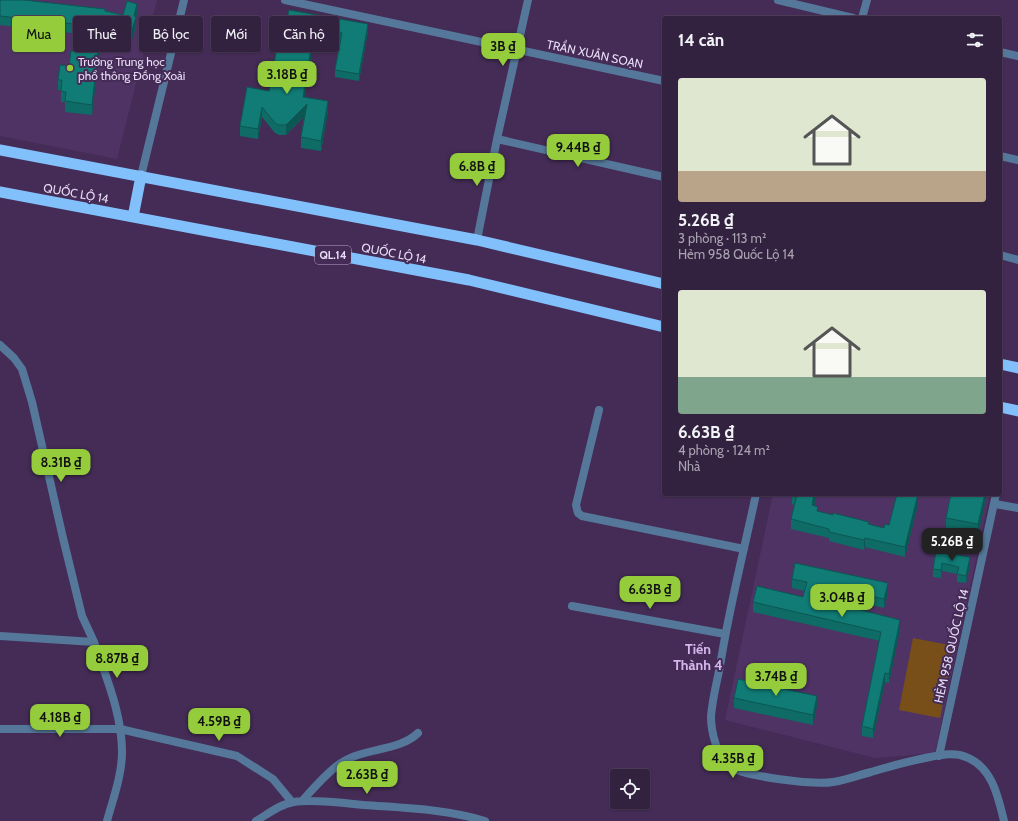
<!DOCTYPE html>
<html lang="vi">
<head>
<meta charset="utf-8">
<style>
	:root { --surface:#332140; --page:#3e2e4b; --text:#f1f3f6; --muted:#a9a3b1; --line:#4e3e59; --accent:#94cc3c }
	body { margin:0; font-family:Cabin,sans-serif; background:var(--page); color:var(--text); height:100vh; display:flex; flex-direction:column; font-size:15px; white-space:nowrap }
	* { box-sizing:border-box; margin:0 }
	p { font-size:13px; color:var(--muted) }
	.icon { flex:none; width:22px; height:22px; fill:none; stroke:currentColor; stroke-width:2; stroke-linecap:round; stroke-linejoin:round }
	.map { position:relative; flex:1; overflow:hidden }
	.details { position:absolute; left:662px; top:16px; width:340px; height:480px; display:flex; flex-direction:column; background:var(--surface); border-radius:4px; box-shadow:0 1px 3px #0004,0 0 0 1px var(--line) }
	.details>* { flex:none }
	.hud { position:absolute; left:12px; top:16px; width:380px; height:36px; display:flex; gap:8px }
	.controls { position:absolute; left:610px; top:769px; display:grid; gap:8px }
	.controls a { display:grid; place-items:center; width:40px; height:40px; border-radius:4px; background:var(--surface); box-shadow:0 1px 3px #0004,0 0 0 1px var(--line); font-size:20px }
	.price { position:absolute; translate:-50% -34px; padding:0 9px; border-radius:8px; background:var(--accent); color:#111; font-size:13px; line-height:26px; filter:drop-shadow(0 1px 2px #0008) }
	.price::after { content:''; position:absolute; left:50%; top:24px; width:12px; height:9px; margin-left:-6px; background:inherit; clip-path:polygon(0 0,100% 0,50% 100%) }
	.price.active { background:#222; color:#fff }
	ul { padding:0; list-style:none }
	li { display:grid; align-content:center; gap:8px; height:212px; padding:0 16px }
	li span { display:grid; place-items:center; height:124px; border-radius:4px; color:#555 }
	li>.icon { margin-inline-start:auto }
	span .icon { width:72px; height:72px; fill:#fffc; stroke-width:1 }
	li b { font-size:17px }
	h2 { display:flex; justify-content:space-between; align-items:center; height:48px; padding:0 16px; font-size:17px }
	.pill { padding:0 14px; border-radius:4px; background:var(--surface); box-shadow:0 1px 3px #0004,0 0 0 1px var(--line); font-size:14px; line-height:36px }
	.pill.active { background:var(--accent); color:#111 }
	.map>svg:first-child { display:block }
	.built { fill:#4f3365 }
	.green { fill:#784f19 }
	.lines { fill:none; stroke-linecap:round; stroke-linejoin:round }
	.minor { stroke:#55789a; stroke-width:8 }
	.tertiary { stroke:#55789a; stroke-width:8 }
	.trunk { stroke:#82c0fc; stroke-width:11 }
	.wall { fill:#0f6b65 }
	.shaded-wall { fill:#0c5753 }
	.building { fill:#117c76; stroke:#0c5753 }
	.poi-dot { fill:#94cc3c; stroke:#442c56; stroke-width:1.5 }
	.labels { text-anchor:middle; dominant-baseline:central; stroke-width:4; stroke-linejoin:round; paint-order:stroke }
	.shield { fill:#442c56; stroke:#b8a6c6; stroke-width:1 }
	.shield-label { font-size:11px; font-weight:bold; fill:#e9dbf6 }
	.street-label { font-size:12px; fill:#e9dbf6; stroke:#442c56 }
	.poi-label { font-size:12px; fill:#e9dbf6; stroke:#442c56; text-anchor:start }
	.quarter-label { font-size:14px; font-weight:bold; fill:#d4b8ed; stroke:#442c56 }
</style>
</head>
<body>
<div class="map">
<svg width="1018" height="821" viewBox="0 0 1018 821">
	<rect width="100%" height="100%" fill="#442c56"/>
	<path class="built" d="M0,0H157L117,159L0,136Z
		M773,494H990L935,753L875,758L725,720Z"/>
	<path class="green" d="M913,638L954,646L940,718L899,710Z"/>
	<g class="lines">
		<path class="minor" d="M285,0L664,81
			M778,0L853,18
			M862,18L867,0
			M1000,52L1018,56
			M497,139L664,177
			M1000,156L1018,160
			M141,176L184,0
			M477,240L497,139L528,0
			M1000,255L1018,260
			M0,345L14,358L22,369L32,402L63,538L82,616L94,642
			M599,410L576,505L578,513L582,516L744,549
			M756,494C744,551 729,608 720,666C717,682 712,700 711,717C711,731 717,757 729,766C744,777 815,785 833,782C846,780 859,775 871,772C891,766 910,761 930,757C941,755 955,752 966,757C992,767 998,796 1004,821
			M995,504L1018,508
			M572,606L725,634
			M0,729H120L237,756L273,779L292,802
			M939,756L996,494
			M302,801C313,789 328,771 341,763C365,747 398,752 418,733
			M256,821C268,814 280,804 294,802C313,799 344,803 364,805C404,808 446,809 485,821"/>
		<path class="tertiary" d="M0,636L94,642C106,677 122,714 122,752C122,775 113,799 107,821"/>
		<path class="trunk" d="M0,150L477,240L664,284
			M0,192L469,280L664,327
			M133,217L141,176
			M1000,364L1018,368
			M1000,407L1018,411"/>
	</g>
	<path class="wall" d="M0,0L105,11L123,15L137,13L136,17V26L132,39L130,38L127,51L116,48V38L0,25Z
		M286,25L368,31L359,81L335,77V70L340,40L286,32Z
		M99,52L92,115L65,112V102H61V90H58V80L69,66Z
		M311,58L304,97L328,111L321,151L301,148V137L304,117L286,135H279L275,133L262,117L258,139L240,136V126L269,91Z
		M792,494H817L814,506L818,512L884,528L918,504L905,557L865,547L864,550L829,541V538L791,529V519L794,505L792,504Z
		M987,494L978,535L946,528V518Z
		M936,551L970,565L966,583L957,582V574L942,571L941,578L933,577V569Z
		M792,579L888,592L884,608L817,593L816,599L900,629L889,683L885,682L873,738L862,736V726L880,641L753,612V602L803,597L804,591L792,588Z
		M734,698L817,706L813,725L734,708Z"/>
	<path class="shaded-wall" d="M137,4V13L136,17V26L132,39V30L134,16Z
		M368,24V31L359,81V74Z
		M130,29V38L127,51V42Z
		M99,42V52L92,115V105Z
		M311,48V58L303,107V97Z
		M328,101V111L321,151V141Z
		M307,104V114L286,135V125Z
		M262,107V117L258,139V129Z
		M814,494H817L812,515V505Z
		M918,494V504L905,557V547Z
		M985,494H987L978,535V524Z
		M865,538V547L864,550V540Z
		M970,557V565L966,583V576Z
		M942,563V571L941,578V570Z
		M888,583V592L884,608V599Z
		M817,584V593L814,607V598Z
		M900,620V629L889,683V674Z
		M885,673V682L873,738V729Z
		M817,696V706L813,725V715Z"/>
	<path class="building" d="M0,0H24L105,9V11L123,15L127,1L137,4L134,16L136,17L132,30L130,29L127,42L116,39L119,29L0,16Z
		M289,10L368,24L359,74L335,70L342,33L286,25Z
		M74,39L99,42L92,105L65,101L66,92L61,91L62,80H58L60,65L69,66L71,51H73Z
		M278,42L311,48L303,97L328,101L321,141L301,137L307,104L286,125H279L275,123L262,107L258,129L240,126L247,87L269,91Z
		M792,494H814L812,505L818,507L817,511L833,515V513L869,522L868,524L884,528L885,524L889,525L897,494H918L905,547L865,538L864,540L829,532V529L791,519L797,495Z
		M951,494H985L978,524L946,518Z
		M936,551L970,557L966,576L957,574L959,567L942,563L941,570L933,569Z
		M795,563L888,583L884,599L817,584L814,598L900,620L889,674L885,673L873,729L862,726L881,632L753,602L757,586L803,597L807,582L792,579Z
		M738,679L817,696L813,715L734,698Z"/>
	<circle class="poi-dot" cx="70" cy="68" r="4"/>
	<g class="labels">
		<rect class="shield" x="315" y="246" width="36" height="18" rx="3"/>
		<g class="shield-label">
			<text x="333" y="255">QL.14</text>
		</g>
		<g class="street-label">
			<text transform="translate(595 54) rotate(12)">TRẦN XUÂN SOẠN</text>
			<text transform="translate(76 193) rotate(10)">QUỐC LỘ 14</text>
			<text transform="translate(394 253) rotate(11)">QUỐC LỘ 14</text>
			<text transform="translate(951 646) rotate(-77)">HẺM 958 QUỐC LỘ 14</text>
		</g>
		<g class="poi-label">
			<text x="78" y="61">Trường Trung học<tspan x="78" dy="14">phổ thông Đồng Xoài</tspan></text>
		</g>
		<g class="quarter-label">
			<text x="698" y="649">Tiến<tspan x="698" dy="16">Thành 4</tspan></text>
		</g>
	</g>
</svg>
<div class="controls">
<a><svg class="icon" aria-label="locate" viewBox="0 0 24 24"><circle cx="12" cy="12" r="6"/><path d="M12 2v4M12 18v4M2 12h4M18 12h4"/></svg></a>
</div>
<b class="price" style="left:503px;top:67px">3B ₫</b>
<b class="price" style="left:287px;top:95px">3.18B ₫</b>
<b class="price" style="left:578px;top:168px">9.44B ₫</b>
<b class="price" style="left:477px;top:187px">6.8B ₫</b>
<b class="price" style="left:61px;top:483px">8.31B ₫</b>
<b class="price active" style="left:952px;top:562px">5.26B ₫</b>
<b class="price" style="left:650px;top:610px">6.63B ₫</b>
<b class="price" style="left:842px;top:618px">3.04B ₫</b>
<b class="price" style="left:117px;top:679px">8.87B ₫</b>
<b class="price" style="left:776px;top:697px">3.74B ₫</b>
<b class="price" style="left:60px;top:738px">4.18B ₫</b>
<b class="price" style="left:219px;top:742px">4.59B ₫</b>
<b class="price" style="left:733px;top:779px">4.35B ₫</b>
<b class="price" style="left:367px;top:795px">2.63B ₫</b>
<div class="hud">
<a class="pill active">Mua</a>
<a class="pill">Thuê</a>
<a class="pill">Bộ lọc</a>
<a class="pill">Mới</a>
<a class="pill">Căn hộ</a>
</div>
<section class="details">
<h2>14 căn<svg class="icon" aria-label="filters" viewBox="0 0 24 24"><path d="M4 7h16M4 17h16"/><circle cx="9" cy="7" r="2"/><circle cx="15" cy="17" r="2"/></svg></h2>
<ul>
<li><span style="background:linear-gradient(#dfe7d0 75%,#b9a48a 0)"><svg class="icon" aria-label="home" viewBox="0 0 24 24"><path d="M3 11l9-7 9 7M6 9v11h12V9"/></svg></span><div><b>5.26B ₫</b><p>3 phòng · 113 m²</p><p>Hẻm 958 Quốc Lộ 14</p></div></li>
<li><span style="background:linear-gradient(#dfe7d0 70%,#7fa58c 0)"><svg class="icon" aria-label="home" viewBox="0 0 24 24"><path d="M3 11l9-7 9 7M6 9v11h12V9"/></svg></span><div><b>6.63B ₫</b><p>4 phòng · 124 m²</p><p>Nhà</p></div></li>
</ul>
</section>
</div>
</body>
</html>
